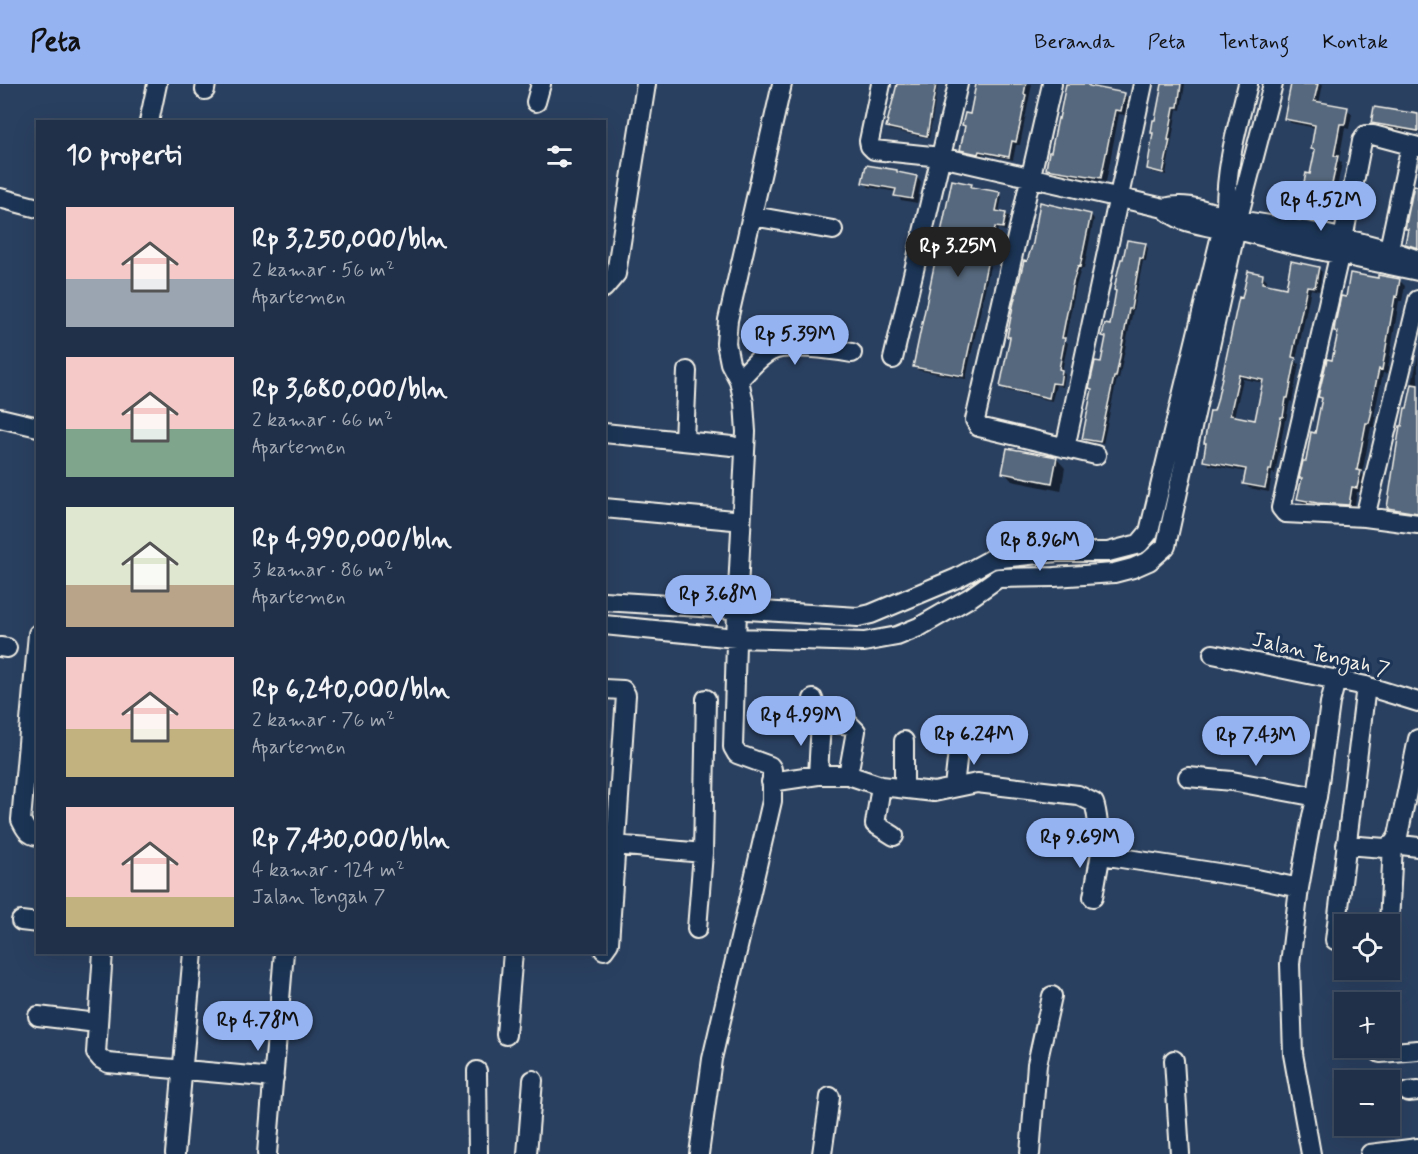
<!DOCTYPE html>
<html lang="id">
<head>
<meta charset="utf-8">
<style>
	:root { --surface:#203048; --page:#2d3c52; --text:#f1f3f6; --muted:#a2a9b4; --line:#3d4b60; --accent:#95b2f1 }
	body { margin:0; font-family:Mynerve,sans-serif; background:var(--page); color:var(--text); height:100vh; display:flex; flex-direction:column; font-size:22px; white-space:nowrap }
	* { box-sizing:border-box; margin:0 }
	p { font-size:20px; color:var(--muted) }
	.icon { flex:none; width:33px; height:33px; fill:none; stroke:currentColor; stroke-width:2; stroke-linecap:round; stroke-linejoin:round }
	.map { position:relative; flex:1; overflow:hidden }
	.side { position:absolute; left:36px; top:36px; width:570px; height:834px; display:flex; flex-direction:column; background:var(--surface); border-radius:0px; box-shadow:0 6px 24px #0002,0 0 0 2px var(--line) }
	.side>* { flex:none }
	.controls { position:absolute; left:1334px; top:830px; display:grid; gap:12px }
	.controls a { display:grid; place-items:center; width:66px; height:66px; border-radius:0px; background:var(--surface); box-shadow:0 6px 24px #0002,0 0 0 2px var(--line); font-size:30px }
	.price { position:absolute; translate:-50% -51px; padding:0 14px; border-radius:21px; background:var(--accent); color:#111; font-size:20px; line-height:39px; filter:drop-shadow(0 2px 3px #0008) }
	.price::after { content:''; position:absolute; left:50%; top:36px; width:18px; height:14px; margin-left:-9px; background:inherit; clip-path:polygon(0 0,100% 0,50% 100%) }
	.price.current { background:#222; color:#fff }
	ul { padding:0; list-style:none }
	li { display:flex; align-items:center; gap:18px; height:150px; padding:0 30px }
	li span { display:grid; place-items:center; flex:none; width:168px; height:120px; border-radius:0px; color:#555 }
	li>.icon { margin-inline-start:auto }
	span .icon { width:72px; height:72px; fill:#fffc; stroke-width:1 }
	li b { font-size:26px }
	h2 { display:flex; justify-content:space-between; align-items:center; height:72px; padding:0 30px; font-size:26px }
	header { display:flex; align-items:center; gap:36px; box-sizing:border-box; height:84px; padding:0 30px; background:var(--accent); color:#111 }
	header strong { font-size:28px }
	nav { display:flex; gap:33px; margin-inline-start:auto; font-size:21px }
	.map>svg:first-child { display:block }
	.shadow { fill:#0007; fill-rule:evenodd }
	.building { fill:#56677d; stroke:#f4f1e8; stroke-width:1.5; fill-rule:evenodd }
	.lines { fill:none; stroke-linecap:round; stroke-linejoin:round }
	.minor-casing { stroke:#f4f1e8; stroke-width:22 }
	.minor { stroke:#1d3557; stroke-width:18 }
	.labels { text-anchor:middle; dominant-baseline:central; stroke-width:6; stroke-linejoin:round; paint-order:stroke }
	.street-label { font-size:21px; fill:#f4f1e8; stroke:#1d3557 }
</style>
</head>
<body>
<header>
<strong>Peta</strong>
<nav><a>Beranda</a><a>Peta</a><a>Tentang</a><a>Kontak</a></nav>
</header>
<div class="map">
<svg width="1418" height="1070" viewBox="0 0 1418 1070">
	<rect width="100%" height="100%" fill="#2a4060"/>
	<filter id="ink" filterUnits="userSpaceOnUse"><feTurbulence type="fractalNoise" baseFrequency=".0167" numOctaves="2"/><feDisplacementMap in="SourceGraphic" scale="12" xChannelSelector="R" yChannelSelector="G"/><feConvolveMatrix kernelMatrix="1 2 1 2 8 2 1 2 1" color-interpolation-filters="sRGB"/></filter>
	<g filter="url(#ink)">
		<path class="shadow" d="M899,0H938L929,54L890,46L887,43Z
			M978,0H1032L1020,61H1016L1013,76L983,70L982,73L966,70L962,65Z
			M1067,0L1089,1L1092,4L1124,10L1129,15L1125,31L1119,30L1106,98L1052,90L1047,85L1061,36Z
			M1164,0H1185L1181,26L1177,25L1166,91L1152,88L1149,85Z
			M1295,0H1323L1319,19L1347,25L1352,30L1349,45L1345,44L1339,76L1342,79L1332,128H1330L1327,143L1302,138L1297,133L1311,92L1316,68L1312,64L1316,44L1291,39L1286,34Z
			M1410,28L1418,29V49L1376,43L1372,39L1410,30Z
			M897,88L899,90L916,93L921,98L917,119L901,116L896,111L897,108L869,103L864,98Z
			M971,101L975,105L999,109L1002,113L999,129L1005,130L1009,133L1006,147L998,145L966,295L918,286L914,282Z
			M1091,131L1094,135L1084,185H1081L1076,202L1065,257L1068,259L1062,287L1065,291L1063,303L1056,301L1052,317L1005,306L1001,302L1011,254L1009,252L1029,178Z
			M1145,161L1148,164L1146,177H1143L1119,295H1117L1103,360L1087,357L1083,354L1107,255L1104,252L1111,243Z
			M1318,184L1322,188L1319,207L1311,205L1296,277L1299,280L1292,318L1290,317L1286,336H1285L1275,390L1272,389L1269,408L1249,404L1245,400L1247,388L1209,381L1205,376L1244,216L1263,192L1267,196L1266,201L1287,205ZM1243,295L1264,299L1256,337L1234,333Z
			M1400,197L1405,202L1402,217H1399L1387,290L1383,289L1374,332L1376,334L1374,343H1371L1362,390L1365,393L1362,408H1357L1354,425L1323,424L1304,420L1299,415L1307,379L1317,351L1323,316L1320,313L1333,278L1339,250L1335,247L1347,214Z
			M1418,271V430L1391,426L1388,423Z
			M1057,375L1065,384L1061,407L1012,397L1004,388Z"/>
		<path class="building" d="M897,0H936L927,52L886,43Z
			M976,0H1026L1024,10L1026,11L1021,37L1016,58L1012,57L1009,73L979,67L978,70L960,66L965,42L962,41L965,29L970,30Z
			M1066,0H1089V2L1125,9L1121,27L1115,26L1101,94L1046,85L1049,68H1051L1058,34L1059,35Z
			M1162,0H1181L1178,23H1174L1168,56H1170L1163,89L1147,85L1153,49H1151L1153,36H1155Z
			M1291,0H1318L1314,17L1348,23L1345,40H1340L1334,72H1338L1327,124H1325L1322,139L1296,134L1306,89L1310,90L1315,66L1311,65L1315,41L1284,35Z
			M1374,23L1418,30V47L1371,39Z
			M866,81L897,86V88L917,92L912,115L894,112L896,105L862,99Z
			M952,96L972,100L971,103L1000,108L996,127L1006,129L1003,144L995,143L963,292L913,283Z
			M1414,101L1418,102V164L1405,160L1408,145H1405Z
			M1040,118L1091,130L1080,183L1078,182L1073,198L1062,254H1065L1059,285L1062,286L1060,300L1052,299L1049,314L1000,303L1010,253H1007L1013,222L1024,176L1027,177L1033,159Z
			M1127,156L1146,159L1143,175L1140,174L1131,225H1129L1116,293H1114L1100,358L1082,355L1092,305L1089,304L1095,277L1101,278L1106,253L1102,252L1105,240L1110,241L1116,207L1114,206L1117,191L1121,175H1123Z
			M1291,177L1319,183L1315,203L1307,202L1292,273L1296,274L1288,314H1286L1283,333H1281L1271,386H1269L1265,404L1243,400L1246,385L1203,377L1206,359H1204L1210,327H1214L1217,317L1239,213L1242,214L1248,187L1263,190L1262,199L1286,204ZM1239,291L1263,296L1255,336L1230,331Z
			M1350,189L1378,194V191L1400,195L1397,213L1395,212L1382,286L1379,285L1370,327H1372L1369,339H1366L1357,386L1361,387L1357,404L1352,403L1349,421L1317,419L1297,415L1302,394H1299L1303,377H1306L1311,348L1315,349L1322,314L1318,313L1327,275L1332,276L1338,248L1334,247L1335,240L1341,212L1346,213Z
			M1412,300L1418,301V429L1387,424L1400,342H1402L1405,324H1407Z
			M1007,364L1057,373L1052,399L1002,389Z"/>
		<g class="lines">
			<defs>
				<path id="minor" d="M881,0L869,57L870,62L874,66L941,73L1164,124C1186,118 1203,126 1224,132
					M1052,0L975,336L979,343L1096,371
					M205,6L206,0
					M536,18L541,0
					M149,38L157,0
					M1418,63L1373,51H1366L1362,57L1343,155L1281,424L1285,429L1365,433L1418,440
					M0,114L38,124
					M1164,124C1179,139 1199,140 1220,145
					M1226,131C1225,84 1237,44 1248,0
					M753,132L833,146
					M1238,134L1273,0
					M1244,137C1303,146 1362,155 1418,176
					M1238,146L1295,161L1418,187
					M1389,165L1411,61
					M604,204L616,190L646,0
					M893,275L958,0
					M739,296C748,286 759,273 771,267C786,259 834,266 852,269
					M0,334L38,343
					M604,349L732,362
					M684,357L687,287
					M1065,364L1143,0
					M604,424L733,436
					M1365,433L1418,216
					M604,517L858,533L871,530L957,494L992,475L1057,468H1108L1139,460L1149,448L1222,147
					M604,541L736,554L864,558L897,552L919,543L971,513L998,494L1054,493L1114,489L1133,484L1149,477L1166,462L1235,149L1240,141L1238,134L1233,131L1224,132L1219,139L1220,145L1226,150L1235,149
					M38,550L21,736C25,744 28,751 38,752
					M0,563L7,564
					M1213,570L1366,602L1418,618
					M604,605L623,606L626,611L609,859L604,866
					M813,615L821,637L850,641L856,647L848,691
					M818,691L821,637
					M1188,693L1232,697L1317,713
					M771,698L818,691H848L881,702L934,708L977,699L1078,711L1094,719C1100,735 1096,759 1108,772L1257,795L1299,804L1290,880L1293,970L1311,1070
					M881,702L875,740L894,752
					M904,703V657
					M954,703L959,658
					M604,760L703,769
					M1346,761L1385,764L1393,760L1398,752L1418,655
					M1299,804L1312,732L1317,713L1330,619L1336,596
					M1093,813L1102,763
					M21,837L38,839
					M1389,840L1393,760L1418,763
					M697,845L703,769L706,615
					M1335,856L1366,602
					M103,868L96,969L101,975L108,979L274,994
					M38,932L97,939
					M506,951L513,868
					M1380,969L1418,966
					M1174,976L1180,1070
					M477,987L478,1070
					M1408,1008L1418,1007
					M175,1070L193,868
					M267,1070L284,868
					M527,1070L533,996
					M699,1070L712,975L772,717V685L770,682L737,670L733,663L737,525L746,348L744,319L739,296L730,279L726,259L728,236L782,0
					M822,1070L830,1013
					M1030,1070L1037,980L1052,912
					M1370,1070L1418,1064"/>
			</defs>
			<use href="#minor" class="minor-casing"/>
			<use href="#minor" class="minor"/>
		</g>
	</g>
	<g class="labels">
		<g class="street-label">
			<text transform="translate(1321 571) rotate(13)">Jalan Tengah 7</text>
		</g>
	</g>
</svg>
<div class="controls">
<a><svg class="icon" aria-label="locate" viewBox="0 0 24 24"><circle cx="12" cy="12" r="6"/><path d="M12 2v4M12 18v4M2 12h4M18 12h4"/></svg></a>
<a>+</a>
<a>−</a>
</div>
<b class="price" style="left:1321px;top:148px">Rp 4.52M</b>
<b class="price current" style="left:958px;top:194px">Rp 3.25M</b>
<b class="price" style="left:795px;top:282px">Rp 5.39M</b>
<b class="price" style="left:1040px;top:488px">Rp 8.96M</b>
<b class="price" style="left:718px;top:542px">Rp 3.68M</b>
<b class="price" style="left:801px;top:663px">Rp 4.99M</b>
<b class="price" style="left:974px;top:682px">Rp 6.24M</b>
<b class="price" style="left:1256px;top:683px">Rp 7.43M</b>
<b class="price" style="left:1080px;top:785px">Rp 9.69M</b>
<b class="price" style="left:258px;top:968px">Rp 4.78M</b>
<section class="side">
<h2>10 properti<svg class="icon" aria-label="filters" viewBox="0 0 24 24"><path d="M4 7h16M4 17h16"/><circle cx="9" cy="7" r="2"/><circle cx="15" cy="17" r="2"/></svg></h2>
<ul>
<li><span style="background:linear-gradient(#f6c9c9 60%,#9aa5b1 0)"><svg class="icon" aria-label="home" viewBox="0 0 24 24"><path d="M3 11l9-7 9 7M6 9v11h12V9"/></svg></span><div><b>Rp 3,250,000/bln</b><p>2 kamar · 56 m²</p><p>Apartemen</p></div></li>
<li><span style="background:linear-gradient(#f6c9c9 60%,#7fa58c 0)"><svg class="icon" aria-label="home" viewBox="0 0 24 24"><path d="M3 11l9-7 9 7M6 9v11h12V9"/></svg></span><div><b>Rp 3,680,000/bln</b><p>2 kamar · 66 m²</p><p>Apartemen</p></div></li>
<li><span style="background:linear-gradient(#dfe7d0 65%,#b9a48a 0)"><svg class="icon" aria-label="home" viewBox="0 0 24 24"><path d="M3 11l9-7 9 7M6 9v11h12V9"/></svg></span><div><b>Rp 4,990,000/bln</b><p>3 kamar · 86 m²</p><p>Apartemen</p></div></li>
<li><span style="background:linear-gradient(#f6c9c9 60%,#c2b280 0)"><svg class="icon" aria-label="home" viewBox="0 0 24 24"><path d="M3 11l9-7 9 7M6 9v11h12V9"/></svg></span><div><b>Rp 6,240,000/bln</b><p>2 kamar · 76 m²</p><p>Apartemen</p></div></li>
<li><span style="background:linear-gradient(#f6c9c9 75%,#c2b280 0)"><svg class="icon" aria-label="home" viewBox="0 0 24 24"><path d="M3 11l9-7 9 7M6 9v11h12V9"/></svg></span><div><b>Rp 7,430,000/bln</b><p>4 kamar · 124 m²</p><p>Jalan Tengah 7</p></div></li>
</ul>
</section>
</div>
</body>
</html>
